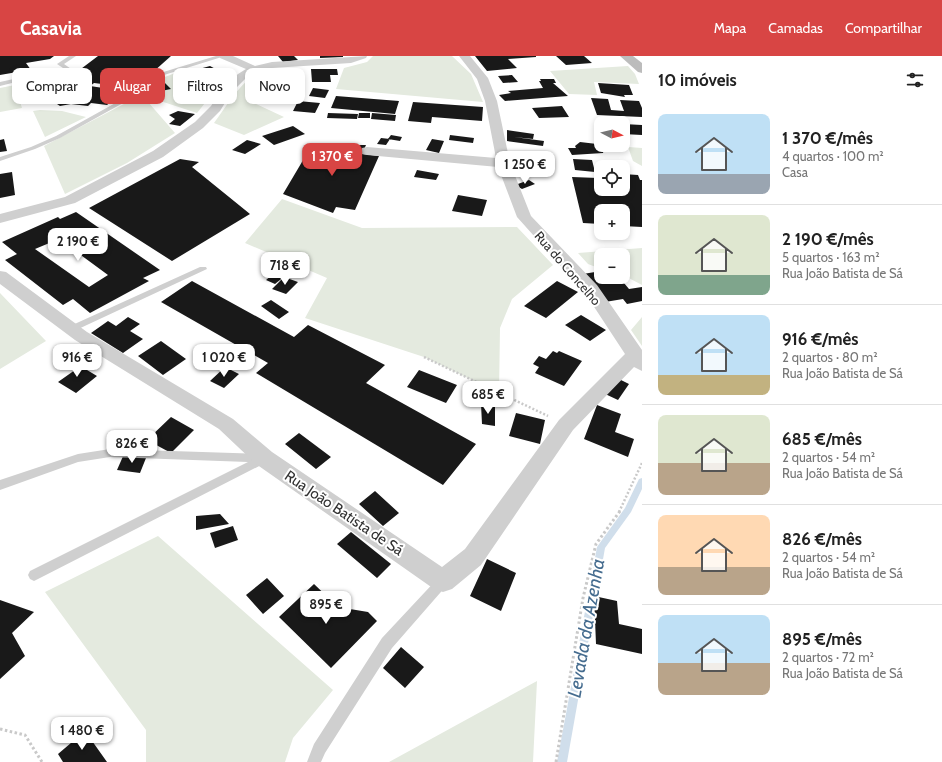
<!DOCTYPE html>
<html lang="pt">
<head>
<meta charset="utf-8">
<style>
	:root { --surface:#fff; --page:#f6f6f6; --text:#222; --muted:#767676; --line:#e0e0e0; --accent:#d84544 }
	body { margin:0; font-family:Cabin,sans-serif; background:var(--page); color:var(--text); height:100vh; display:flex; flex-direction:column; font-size:15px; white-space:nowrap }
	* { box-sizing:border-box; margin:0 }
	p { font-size:13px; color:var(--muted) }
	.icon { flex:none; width:22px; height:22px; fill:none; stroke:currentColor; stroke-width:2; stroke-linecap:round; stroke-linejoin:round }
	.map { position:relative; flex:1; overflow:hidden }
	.panel { display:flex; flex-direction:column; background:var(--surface); width:300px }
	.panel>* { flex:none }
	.hud { position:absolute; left:12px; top:12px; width:380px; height:36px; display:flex; gap:8px }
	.needle { width:26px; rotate:97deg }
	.fabs { position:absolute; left:594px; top:60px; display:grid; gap:8px }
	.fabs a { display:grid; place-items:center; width:36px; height:36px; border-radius:8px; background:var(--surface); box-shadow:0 2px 6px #0003; font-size:20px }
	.price { position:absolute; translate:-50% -34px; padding:0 9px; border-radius:8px; background:#fff; color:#222; font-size:13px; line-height:26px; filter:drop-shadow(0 1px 2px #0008) }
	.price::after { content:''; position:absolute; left:50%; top:24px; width:12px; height:9px; margin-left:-6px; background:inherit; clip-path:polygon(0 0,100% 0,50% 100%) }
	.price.current { background:var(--accent); color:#fff }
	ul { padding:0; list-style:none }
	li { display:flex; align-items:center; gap:12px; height:100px; padding:0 16px }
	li+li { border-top:1px solid var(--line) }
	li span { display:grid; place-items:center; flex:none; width:112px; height:80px; border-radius:8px; color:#555 }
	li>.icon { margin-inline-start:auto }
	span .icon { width:48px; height:48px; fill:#fffc; stroke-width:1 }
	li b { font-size:17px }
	h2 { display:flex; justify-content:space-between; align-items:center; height:48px; padding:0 16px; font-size:17px }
	.tag { padding:0 14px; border-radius:8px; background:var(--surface); box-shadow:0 2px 6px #0003; font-size:14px; line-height:36px }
	.tag.current { background:var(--accent); color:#fff }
	header { display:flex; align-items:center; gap:24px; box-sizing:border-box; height:56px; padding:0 20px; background:var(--accent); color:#fff }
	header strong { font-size:19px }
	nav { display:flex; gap:22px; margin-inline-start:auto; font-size:14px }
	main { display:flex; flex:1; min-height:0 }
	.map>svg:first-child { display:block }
	.green { fill:#e4eadf }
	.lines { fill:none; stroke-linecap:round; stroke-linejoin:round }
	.stream { fill:#d0deeb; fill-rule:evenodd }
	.building { fill:#191919; fill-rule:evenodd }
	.path-far1 { stroke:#c9c9c9; stroke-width:2.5; stroke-dasharray:2 2; stroke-linecap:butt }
	.path { stroke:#c9c9c9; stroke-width:3; stroke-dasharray:2.5 2.5; stroke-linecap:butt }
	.lane { fill:#cfcfcf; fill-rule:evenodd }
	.street { fill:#cfcfcf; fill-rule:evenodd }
	.secondary { fill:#bcbcbc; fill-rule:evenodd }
	.labels { text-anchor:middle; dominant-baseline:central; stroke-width:4; stroke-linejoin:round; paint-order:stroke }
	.far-street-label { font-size:13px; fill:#323232; stroke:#fff }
	.street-label { font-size:15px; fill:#323232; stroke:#fff }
	.near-water-label { font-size:19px; font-style:italic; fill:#456c8f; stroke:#fff }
</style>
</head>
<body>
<header>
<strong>Casavia</strong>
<nav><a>Mapa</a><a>Camadas</a><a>Compartilhar</a></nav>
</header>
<main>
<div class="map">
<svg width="642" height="706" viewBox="0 0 642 706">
	<rect width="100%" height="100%" fill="#fff"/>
	<path class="green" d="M373,0H452L471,18L483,46L336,33L344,12L367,6Z
		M628,10L635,18L639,28L594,26L597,39L569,38L550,15Z
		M301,13L250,45L284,61L244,79L214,67C226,51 243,21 262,16C266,15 273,17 277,18L282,14Z
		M175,17L195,28L217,32L197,57L142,39L175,77L127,107L65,138L44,90L141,39L165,21Z
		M15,29L22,52L0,56V32Z
		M40,54L62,55L86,61L45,81L33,55Z
		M628,91L642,92V110L633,105Z
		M282,143L362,172L517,171L553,209L512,243L500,272L499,337L424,301L305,262L327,222L245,187Z
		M642,192V229L623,219V199H601V213L588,208L578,197Z
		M0,237L46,285L0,313Z
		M642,261V290L631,274Z
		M158,480L333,634L293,682L285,706H146V674L45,536Z
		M537,625L533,706H389Z"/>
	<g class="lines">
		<path class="stream" d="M642,422V433L631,456L605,492L567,706H557L597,491L625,452L639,423Z"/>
	</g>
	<path class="building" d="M0,0H54L50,3L26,7L41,28L49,23L65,25L98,0H171L135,32L94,27L90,30L123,35L107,49L91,47L88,50L71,48L60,50L57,48L59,45L34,40L42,34L34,32L23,15L0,19Z
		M278,0H294L298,4L283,6Z
		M320,0H343V1L320,2Z
		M475,0H536V1L508,3L517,12L487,15Z
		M556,0H584L592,7L566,9Z
		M210,10L223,17L211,20L214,22L201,26L189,19L202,15L199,13Z
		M311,13H337L338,19H330L331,26H312Z
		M266,17L275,18L267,27L258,26Z
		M512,19L518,26L503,27L498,20Z
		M540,23H554L556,27H553L568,40L505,45L499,39L511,37L508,35L543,32L539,25H541Z
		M164,26L171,33L161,35L154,28Z
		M598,27L629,29L633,39H624L625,41L601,37Z
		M313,32L329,34L325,42L309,40Z
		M336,40L399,45L395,58L331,52Z
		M591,42L608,43L611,54L624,55L620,44L639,45L642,52V61L597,59Z
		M298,45L320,47L315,57L293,55Z
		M413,46L483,51L482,65L432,61L431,67L408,65Z
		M562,50L569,61L539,62L532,52Z
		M178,55L195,58L180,70L169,68L175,63L169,59Z
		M328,57L358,58L357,63L327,62Z
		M359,57H370V62H358Z
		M372,57L396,59L395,65L371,63Z
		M623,68L642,69V79L623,78Z
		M293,70L305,78L274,89L262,80Z
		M507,74L534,78L533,83L514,81L544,85L543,90L507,85Z
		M391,79L402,81L400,85L388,83Z
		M450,79L474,82L473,87L449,84Z
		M381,82L390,83L386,89L377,88Z
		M4,83L7,95L0,96V84Z
		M432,83L444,85L439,97L426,94Z
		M595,83H601V89H620L622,94L604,93L603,97L572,99L568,92H576L575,90L580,86L597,88Z
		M247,84L261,88L245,98L232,94Z
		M312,89H366L362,98L379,100L355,154L336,151L333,157L283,138Z
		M180,103L199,106L192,111L250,158L172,205L89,152Z
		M573,103L592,104L595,116L575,114Z
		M417,114L439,118L436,124L414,121Z
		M12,116L15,139L0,142V118Z
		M596,117H601V133H623V118L638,119L640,124H642V171L623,170V155H601V168L583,167L572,121L598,122Z
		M529,124L535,128L522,133L515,129Z
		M458,139L487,144L482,160L452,155Z
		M76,156L160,214L143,222L149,225L90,257L73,243L63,249L5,204L17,198L2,186L58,161L60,163ZM59,183L108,219L89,231L35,193Z
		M278,214L287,218L275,228L266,224Z
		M601,215V221H619L629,233L642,231V245L627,248L623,243L605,246L583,218Z
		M284,221L298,226L286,238L272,233Z
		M192,225L294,281L308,269L385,309L366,327L476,388L443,429L256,317L268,307L161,246Z
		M557,225L578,236L546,262L524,250Z
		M271,244L289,256L279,263L261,250Z
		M581,259L606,274L590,285L565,269Z
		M128,261L140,268L130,275L143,283L123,297L91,277L108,265L116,270Z
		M161,285L186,303L163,319L138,300Z
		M553,295L557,297L559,295L582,305L564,330L535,317L539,311L533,308L539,300L546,303Z
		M72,305L97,320L76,337L58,326L75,314L67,309Z
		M225,311L239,318L224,332L210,325Z
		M419,314L457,329L446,347L407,331Z
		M615,321L629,328L618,344L603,337Z
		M481,348L495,350V370L482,368Z
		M597,349L621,358L615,376L634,383L628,401L584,383Z
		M516,357L545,364L540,388L509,380Z
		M171,361L194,374L171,397L147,384Z
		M299,377L331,401L316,413L285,388Z
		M124,398L146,402L140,417L117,414Z
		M375,435L399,457L383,470L359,448Z
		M220,458L229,468L196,474V460Z
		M233,470L238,484L215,492L210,477Z
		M351,476L391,508L377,522L337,488Z
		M487,503L516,517L501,555L470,540Z
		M267,522L284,540L263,558L246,539Z
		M314,528L338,551L368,556L377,565L331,612L279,561Z
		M594,540L617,545L619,568L642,573V598L596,588Z
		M0,544L34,556L12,577L25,600L0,623Z
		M401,591L424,611L405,632L383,612Z
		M85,675L107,706H63L58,698Z"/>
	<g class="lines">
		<path class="path-far1" d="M424,301L548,360
			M619,456L642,407"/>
		<path class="path" d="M0,673L25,679L42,706
			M556,706L583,542L596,488L620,455"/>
		<path class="lane" d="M69,0H76L64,8L74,15L75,16L72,18L57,8Z
			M216,0H225L164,19L154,28L132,42L60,82L35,93L0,105V101L31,91L56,80L128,40L150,26L160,17Z
			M18,22L21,24L20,25L0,30V26Z
			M200,211H206L207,213L74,275L71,276L67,273L68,271Z
			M110,393L262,398L266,399L268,403L267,406L38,523L34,525L30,523L28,519L30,515L248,406L110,401L78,406L0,434V424L78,398Z
			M443,519L447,521L449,525L447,529L392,592L325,697L321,706H307L314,688L382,582L439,521Z"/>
		<path class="street" d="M219,0H233L255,10L272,6L367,0L366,2L351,7L272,12L258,15L246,22L231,37L220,55L203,72L163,101L75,147L0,167V158L65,141L153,95L195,66L211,50L222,33L238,18L246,13L220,2Z
			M459,0H470L488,22L497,45L510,107L531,160L597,229L642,294V315L634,311L573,374L481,509L452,533L443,536L434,533L256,408L219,373L75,284L0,228V215L6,216L87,276L233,363L272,396L442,511L465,493L559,364L625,298L585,237L517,161L498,111L367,99L362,98L361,95L362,92L367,91L496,102L485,45L477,23Z"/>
		<path class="secondary" d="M620,0H633L642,7V17L638,16Z"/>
	</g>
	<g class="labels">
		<g class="far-street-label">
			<text transform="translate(568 212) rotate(49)">Rua do Concelho</text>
		</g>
		<g class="street-label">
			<text transform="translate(344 457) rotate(34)">Rua João Batista de Sá</text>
		</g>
		<g class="near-water-label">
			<text transform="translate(586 572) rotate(-80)">Levada da Azenha</text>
		</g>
	</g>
</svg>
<div class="fabs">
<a><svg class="needle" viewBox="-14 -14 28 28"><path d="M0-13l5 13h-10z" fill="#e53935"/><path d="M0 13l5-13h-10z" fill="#767676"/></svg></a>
<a><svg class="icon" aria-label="locate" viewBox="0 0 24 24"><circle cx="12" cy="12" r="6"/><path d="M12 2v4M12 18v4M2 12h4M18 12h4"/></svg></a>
<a>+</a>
<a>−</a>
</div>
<b class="price current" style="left:332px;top:121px">1 370 €</b>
<b class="price" style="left:525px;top:129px">1 250 €</b>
<b class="price" style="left:78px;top:206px">2 190 €</b>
<b class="price" style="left:285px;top:230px">718 €</b>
<b class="price" style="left:77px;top:322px">916 €</b>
<b class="price" style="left:224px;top:322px">1 020 €</b>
<b class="price" style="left:488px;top:359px">685 €</b>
<b class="price" style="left:132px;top:408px">826 €</b>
<b class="price" style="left:326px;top:569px">895 €</b>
<b class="price" style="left:82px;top:695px">1 480 €</b>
<div class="hud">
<a class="tag">Comprar</a>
<a class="tag current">Alugar</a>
<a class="tag">Filtros</a>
<a class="tag">Novo</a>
</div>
</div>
<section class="panel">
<h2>10 imóveis<svg class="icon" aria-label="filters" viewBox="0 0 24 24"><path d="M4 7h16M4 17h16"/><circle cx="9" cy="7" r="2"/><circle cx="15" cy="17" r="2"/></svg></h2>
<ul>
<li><span style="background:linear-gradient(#bfe0f5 75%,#9aa5b1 0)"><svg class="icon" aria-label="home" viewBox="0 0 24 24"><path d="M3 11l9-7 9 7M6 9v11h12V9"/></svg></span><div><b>1 370 €/mês</b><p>4 quartos · 100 m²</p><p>Casa</p></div></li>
<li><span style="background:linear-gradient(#dfe7d0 75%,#7fa58c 0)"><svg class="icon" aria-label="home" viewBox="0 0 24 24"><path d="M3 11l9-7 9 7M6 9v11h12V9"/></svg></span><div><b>2 190 €/mês</b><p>5 quartos · 163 m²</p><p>Rua João Batista de Sá</p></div></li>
<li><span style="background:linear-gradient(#bfe0f5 75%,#c2b280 0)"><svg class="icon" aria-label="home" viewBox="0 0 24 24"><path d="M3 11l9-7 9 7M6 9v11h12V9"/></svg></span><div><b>916 €/mês</b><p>2 quartos · 80 m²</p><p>Rua João Batista de Sá</p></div></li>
<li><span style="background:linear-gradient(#dfe7d0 60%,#b9a48a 0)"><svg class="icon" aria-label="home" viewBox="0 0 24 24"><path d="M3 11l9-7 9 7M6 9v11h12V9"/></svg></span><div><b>685 €/mês</b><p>2 quartos · 54 m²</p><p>Rua João Batista de Sá</p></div></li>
<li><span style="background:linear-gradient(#ffd9b3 65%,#b9a48a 0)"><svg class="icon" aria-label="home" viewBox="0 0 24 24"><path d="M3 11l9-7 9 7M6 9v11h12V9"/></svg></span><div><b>826 €/mês</b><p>2 quartos · 54 m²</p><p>Rua João Batista de Sá</p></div></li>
<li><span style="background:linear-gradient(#bfe0f5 60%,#b9a48a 0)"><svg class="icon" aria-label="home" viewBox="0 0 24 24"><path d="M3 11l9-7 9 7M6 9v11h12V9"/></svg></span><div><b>895 €/mês</b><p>2 quartos · 72 m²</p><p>Rua João Batista de Sá</p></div></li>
</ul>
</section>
</main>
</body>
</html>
